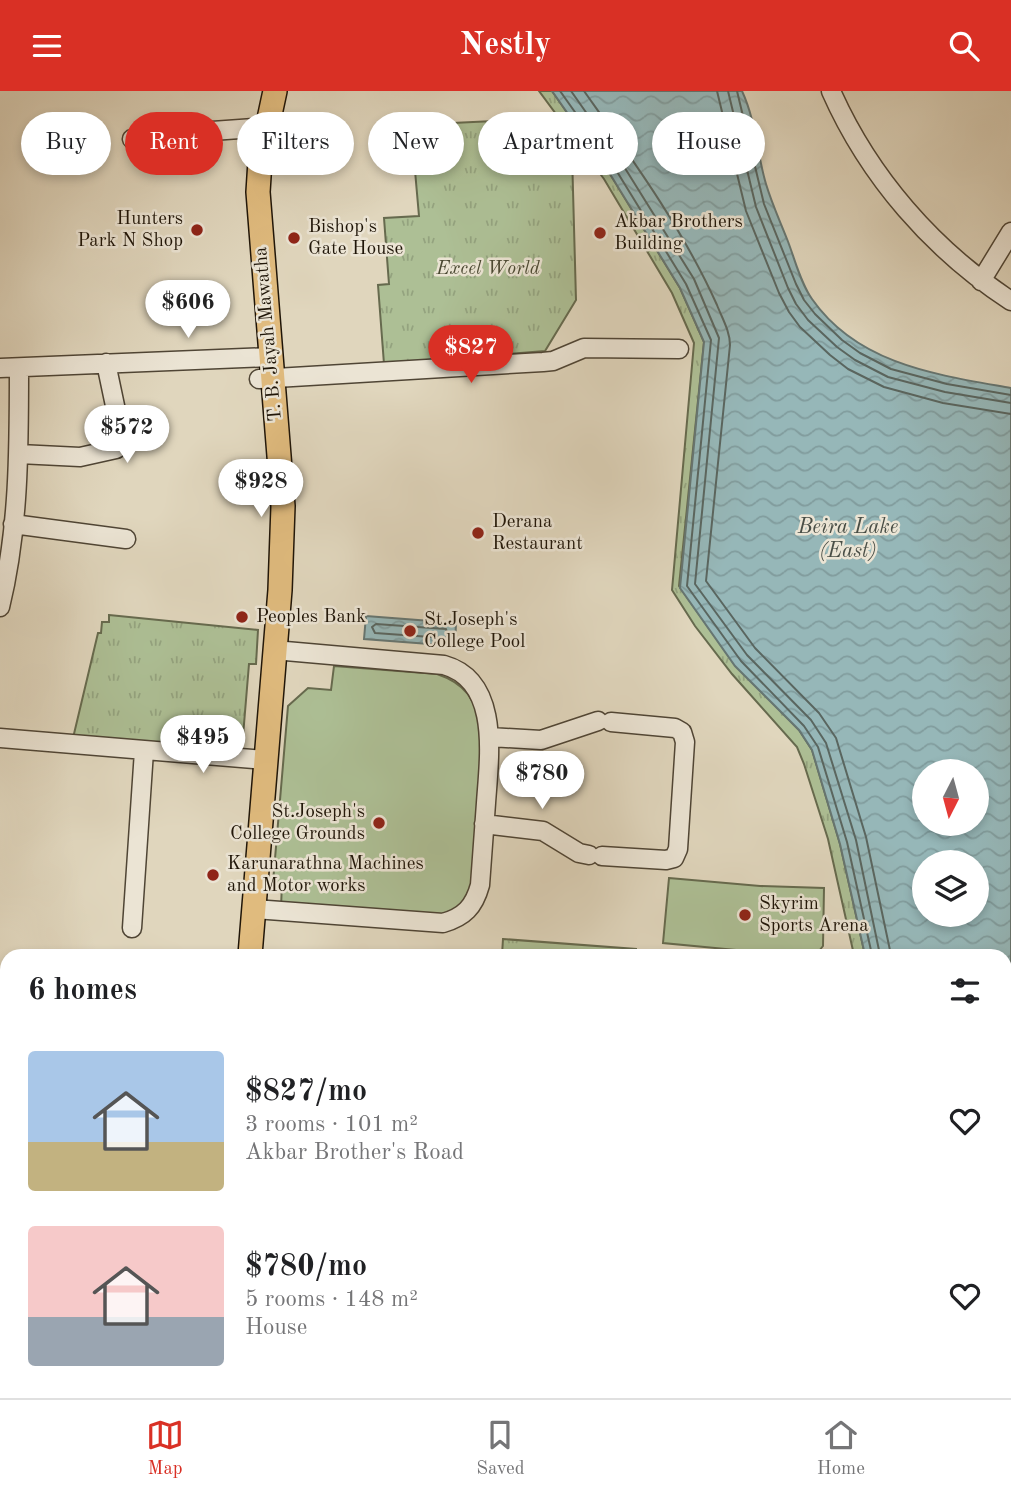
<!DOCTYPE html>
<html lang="en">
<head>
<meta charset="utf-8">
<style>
	:root { --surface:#fff; --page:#f2f2f2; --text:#202124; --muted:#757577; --line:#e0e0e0; --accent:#d93025 }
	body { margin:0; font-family:"Old Standard TT",serif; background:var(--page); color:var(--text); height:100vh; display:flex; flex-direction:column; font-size:26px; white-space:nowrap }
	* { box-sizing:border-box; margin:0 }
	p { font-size:23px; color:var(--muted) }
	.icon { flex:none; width:38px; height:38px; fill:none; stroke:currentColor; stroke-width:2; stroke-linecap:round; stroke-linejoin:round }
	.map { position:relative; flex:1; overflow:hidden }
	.panel { position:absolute; left:0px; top:858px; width:1012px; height:450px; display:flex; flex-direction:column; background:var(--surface); border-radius:21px 21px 0 0; box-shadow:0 4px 10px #0003 }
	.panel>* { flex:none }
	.top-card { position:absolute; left:21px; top:21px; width:970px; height:63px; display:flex; gap:14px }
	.needle { width:46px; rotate:186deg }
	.controls { position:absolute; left:912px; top:668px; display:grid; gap:14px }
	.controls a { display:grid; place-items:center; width:77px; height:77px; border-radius:50%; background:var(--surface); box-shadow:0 4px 10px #0003; font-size:35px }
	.price { position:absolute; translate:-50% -60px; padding:0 16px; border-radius:24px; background:#fff; color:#222; font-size:23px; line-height:46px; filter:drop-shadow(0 2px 4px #0008) }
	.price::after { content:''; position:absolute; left:50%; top:42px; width:21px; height:16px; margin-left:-10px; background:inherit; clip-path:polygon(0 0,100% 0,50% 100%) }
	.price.selected { background:var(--accent); color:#fff }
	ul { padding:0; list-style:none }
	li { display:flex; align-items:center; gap:21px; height:175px; padding:0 28px }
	li span { display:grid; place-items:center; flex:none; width:196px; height:140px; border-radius:7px; color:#555 }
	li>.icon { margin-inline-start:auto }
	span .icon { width:84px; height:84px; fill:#fffc; stroke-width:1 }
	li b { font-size:30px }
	h2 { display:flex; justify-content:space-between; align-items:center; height:84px; padding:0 28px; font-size:30px }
	.chip { padding:0 24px; border-radius:32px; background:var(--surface); box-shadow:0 4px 10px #0003; font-size:24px; line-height:63px }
	.chip.selected { background:var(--accent); color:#fff }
	header { display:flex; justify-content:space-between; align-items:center; height:91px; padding:0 28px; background:var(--accent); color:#fff; font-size:32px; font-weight:800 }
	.menu { display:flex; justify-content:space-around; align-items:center; height:98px; border-top:2px solid var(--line); background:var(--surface); font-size:19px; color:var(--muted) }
	.menu a { display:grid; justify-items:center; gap:4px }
	.menu .selected { color:var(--accent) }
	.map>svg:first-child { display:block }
	.grass { fill:url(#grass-tufts); stroke:#666a4e; stroke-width:2 }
	.pitch { fill:#adbf95; stroke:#666a4e; stroke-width:2 }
	.water { fill:url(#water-waves); stroke:#667672; stroke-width:2; fill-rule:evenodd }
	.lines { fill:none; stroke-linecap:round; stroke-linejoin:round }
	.shore { stroke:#5a6660; stroke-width:2 }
	.minor-casing { stroke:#4f4535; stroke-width:21 }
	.major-casing { stroke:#1f1508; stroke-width:26 }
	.minor { stroke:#ebe4d4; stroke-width:18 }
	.major { stroke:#e0bb7e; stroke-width:23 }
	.rail-casing { stroke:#1f1508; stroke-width:6 }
	.rail { stroke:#ebe4d4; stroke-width:3.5; stroke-dasharray:10; stroke-linecap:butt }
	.poi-dot { fill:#8f2418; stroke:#ebe4d4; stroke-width:2.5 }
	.labels { text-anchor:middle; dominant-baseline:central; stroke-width:5; stroke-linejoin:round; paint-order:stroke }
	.poi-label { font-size:19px; fill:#1f1508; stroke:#ebe4d4; text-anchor:start }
	.park-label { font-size:19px; font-style:italic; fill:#4a4832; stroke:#ebe4d4 }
	.street-label { font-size:19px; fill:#1f1508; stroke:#ebe4d4 }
	.water-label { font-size:21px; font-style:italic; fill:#494e46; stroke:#ebe4d4 }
</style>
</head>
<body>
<header><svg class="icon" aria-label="menu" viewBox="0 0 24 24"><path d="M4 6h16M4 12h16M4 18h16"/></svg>Nestly<svg class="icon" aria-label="search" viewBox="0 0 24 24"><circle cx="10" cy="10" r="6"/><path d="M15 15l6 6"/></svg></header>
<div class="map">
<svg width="1011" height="1307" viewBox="0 0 1011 1307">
	<defs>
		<pattern id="grass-tufts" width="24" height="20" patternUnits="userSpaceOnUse" patternTransform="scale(1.75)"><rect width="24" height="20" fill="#adbf95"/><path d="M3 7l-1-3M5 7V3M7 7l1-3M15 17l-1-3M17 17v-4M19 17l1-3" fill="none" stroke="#94a37f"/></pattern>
		<pattern id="water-waves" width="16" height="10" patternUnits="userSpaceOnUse" patternTransform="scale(1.75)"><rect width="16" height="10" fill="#96b7b8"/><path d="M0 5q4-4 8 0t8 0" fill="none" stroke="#819c9d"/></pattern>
	</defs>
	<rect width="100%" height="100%" fill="#e0d6bd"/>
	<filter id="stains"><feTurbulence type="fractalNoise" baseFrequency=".00286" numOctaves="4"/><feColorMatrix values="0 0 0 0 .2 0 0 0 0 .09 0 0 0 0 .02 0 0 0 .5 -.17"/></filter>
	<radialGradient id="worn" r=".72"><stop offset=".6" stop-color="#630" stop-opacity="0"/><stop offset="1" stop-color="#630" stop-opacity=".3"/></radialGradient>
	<path class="grass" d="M539,0H552L610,83L680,197L704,251L679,495L735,574L799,639L812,659L840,753L865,864H854L828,748L804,673L797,656L732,583L695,535L672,499L694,252L672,202L604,88Z
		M513,29H553L572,63L576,209L545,260L384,273L378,194L389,193L384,127L419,125L411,34Z
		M109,524L258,539L256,573H249L243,645L239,655L228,657L73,647L98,542H101L102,531H109Z
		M503,848L636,858V864H502Z
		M1005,1043L1011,1054V1307H987L976,1300H1004Z
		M459,1300H548L555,1307H478Z
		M563,1300H635L648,1307H570Z
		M742,1300H963L959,1307H741L739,1306Z"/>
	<path class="pitch" d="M334,575L437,583C467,593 473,608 483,636L474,798L468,809L446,824L281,816L282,792L273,791L288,615L308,597L331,599Z
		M669,787L760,795L824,797L823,855L819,860L736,859L663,852Z
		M0,1050L7,1053V1117L0,1139Z"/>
	<path class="water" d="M552,0H742C756,30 757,63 766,93C772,113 780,130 787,148C795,168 800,191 812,208C858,274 938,284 1011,297V1054L1004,1043V864H865L840,753L812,659L799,639L735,575L680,497L704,251L680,197L610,83ZM924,681H976V733H924ZM924,772H976V824H924Z
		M366,525L456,532L455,555L364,548Z"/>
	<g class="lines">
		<path class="shore" d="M560,0L616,79L686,193L711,249L687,495L741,570L804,635L818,656L847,751L872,864
			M571,0L623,74L694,188L719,247L695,493L747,564L811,629L826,652L856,749L880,864
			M584,0C632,68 683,138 717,214C722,227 730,240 730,254L706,490L755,557L819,622L836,647L866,746L891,864
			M717,0L746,120L779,202L789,221L800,236L830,264L848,278L884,296L943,312L1011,323
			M728,0L756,116L788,197L796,213L808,229L837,256L855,269L888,286L945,301L1011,312
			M737,0L764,113L796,193L804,209L815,223L842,249L860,262L891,278L947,293L1011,304
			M376,533L446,538L448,545L445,547L375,542L372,536Z"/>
		<defs>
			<path id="minor" d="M831,0C869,86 933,159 1011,210
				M132,48L170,43L254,37
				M981,190L1011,141
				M0,277L271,266
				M259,288L543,271L553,270L584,257L679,258
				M19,363L80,366L116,358L122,348L106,272
				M13,433L126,448
				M0,516C19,439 19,357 19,278
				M490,646L541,649L598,630
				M0,647L265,669
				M484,733L543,740L579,762L589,764
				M602,765L666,769L674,767L678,758L685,651L682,641L675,637L611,631
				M254,818L443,832C464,826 474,816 480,794C482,767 484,740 486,712C489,667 501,590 444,574L274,559
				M132,837L144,660"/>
			<path id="major" d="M250,864L280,499L283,415L258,101L260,70L275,0
				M0,1263L7,1261
				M0,1282H7
				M663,1300L675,1307
				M694,1300L705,1307"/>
		</defs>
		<use href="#minor" class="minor-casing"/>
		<use href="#major" class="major-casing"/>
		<use href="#minor" class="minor"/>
		<use href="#major" class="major"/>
		<defs>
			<path id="rail" d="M374,1300L401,1307
				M406,1300L428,1307
				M444,1300L464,1307
				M0,1303L15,1300
				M28,1307L62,1300
				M103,1307L140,1300"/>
		</defs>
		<use href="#rail" class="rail-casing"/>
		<use href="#rail" class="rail"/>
	</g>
	<g class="poi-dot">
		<circle cx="197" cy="139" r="7"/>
		<circle cx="600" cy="142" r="7"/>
		<circle cx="294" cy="147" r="7"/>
		<circle cx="478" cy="442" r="7"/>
		<circle cx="242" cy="526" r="7"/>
		<circle cx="410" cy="540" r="7"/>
		<circle cx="379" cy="732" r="7"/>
		<circle cx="213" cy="784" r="7"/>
		<circle cx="745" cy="824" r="7"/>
	</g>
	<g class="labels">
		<g class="poi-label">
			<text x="183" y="128" text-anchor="end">Hunters<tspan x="183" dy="22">Park N Shop</tspan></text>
			<text x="614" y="131">Akbar Brothers<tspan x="614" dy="22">Building</tspan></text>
			<text x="308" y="136">Bishop's<tspan x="308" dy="22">Gate House</tspan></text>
			<text x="492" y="431">Derana<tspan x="492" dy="22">Restaurant</tspan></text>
			<text x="256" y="526">Peoples Bank</text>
			<text x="424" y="529">St.Joseph's<tspan x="424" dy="22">College Pool</tspan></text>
			<text x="365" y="721" text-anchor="end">St.Joseph's<tspan x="365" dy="22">College Grounds</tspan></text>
			<text x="227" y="773">Karunarathna Machines<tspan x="227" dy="22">and Motor works</tspan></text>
			<text x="759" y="813">Skyrim<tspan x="759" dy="22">Sports Arena</tspan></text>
		</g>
		<g class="park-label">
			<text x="488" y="178">Excel World</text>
		</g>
		<g class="street-label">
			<text transform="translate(269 243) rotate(-95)">T. B. Jayah Mawatha</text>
		</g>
		<g class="water-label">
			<text x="848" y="436">Beira Lake<tspan x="848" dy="24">(East)</tspan></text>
		</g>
	</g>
	<rect width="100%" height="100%" filter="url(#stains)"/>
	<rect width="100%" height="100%" fill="url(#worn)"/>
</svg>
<div class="controls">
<a><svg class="needle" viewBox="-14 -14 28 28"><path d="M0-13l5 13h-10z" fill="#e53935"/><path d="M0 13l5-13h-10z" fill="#757577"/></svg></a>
<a><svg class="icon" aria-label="layers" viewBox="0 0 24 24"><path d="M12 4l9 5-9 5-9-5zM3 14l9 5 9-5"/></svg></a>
</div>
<b class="price" style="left:188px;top:249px">$606</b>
<b class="price selected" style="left:471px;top:294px">$827</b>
<b class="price" style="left:127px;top:374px">$572</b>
<b class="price" style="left:261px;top:428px">$928</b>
<b class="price" style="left:203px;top:684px">$495</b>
<b class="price" style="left:542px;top:720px">$780</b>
<div class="top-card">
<a class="chip">Buy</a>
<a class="chip selected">Rent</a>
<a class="chip">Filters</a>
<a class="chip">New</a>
<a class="chip">Apartment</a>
<a class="chip">House</a>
</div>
<section class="panel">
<h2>6 homes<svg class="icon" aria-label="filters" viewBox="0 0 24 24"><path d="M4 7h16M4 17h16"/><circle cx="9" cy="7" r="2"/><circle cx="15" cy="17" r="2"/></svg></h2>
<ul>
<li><span style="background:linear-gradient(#a9c7e8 65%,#c2b280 0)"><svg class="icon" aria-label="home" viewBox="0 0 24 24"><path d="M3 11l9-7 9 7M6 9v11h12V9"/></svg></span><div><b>$827/mo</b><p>3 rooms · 101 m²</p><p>Akbar Brother's Road</p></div><svg class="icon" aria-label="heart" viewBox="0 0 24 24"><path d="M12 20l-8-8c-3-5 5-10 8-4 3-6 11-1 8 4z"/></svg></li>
<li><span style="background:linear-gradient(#f6c9c9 65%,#9aa5b1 0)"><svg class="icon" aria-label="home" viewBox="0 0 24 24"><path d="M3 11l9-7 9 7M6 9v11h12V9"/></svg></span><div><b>$780/mo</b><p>5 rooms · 148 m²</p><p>House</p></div><svg class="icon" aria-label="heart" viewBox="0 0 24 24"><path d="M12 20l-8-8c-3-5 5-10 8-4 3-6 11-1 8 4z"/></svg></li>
</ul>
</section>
</div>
<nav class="menu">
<a class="selected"><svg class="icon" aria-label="map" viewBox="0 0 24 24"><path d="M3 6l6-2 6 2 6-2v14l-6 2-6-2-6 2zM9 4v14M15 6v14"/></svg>Map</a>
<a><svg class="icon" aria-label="saved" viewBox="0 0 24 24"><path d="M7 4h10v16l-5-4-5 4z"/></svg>Saved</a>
<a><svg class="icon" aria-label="home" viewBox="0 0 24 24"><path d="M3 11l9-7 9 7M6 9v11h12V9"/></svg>Home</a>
</nav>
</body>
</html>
